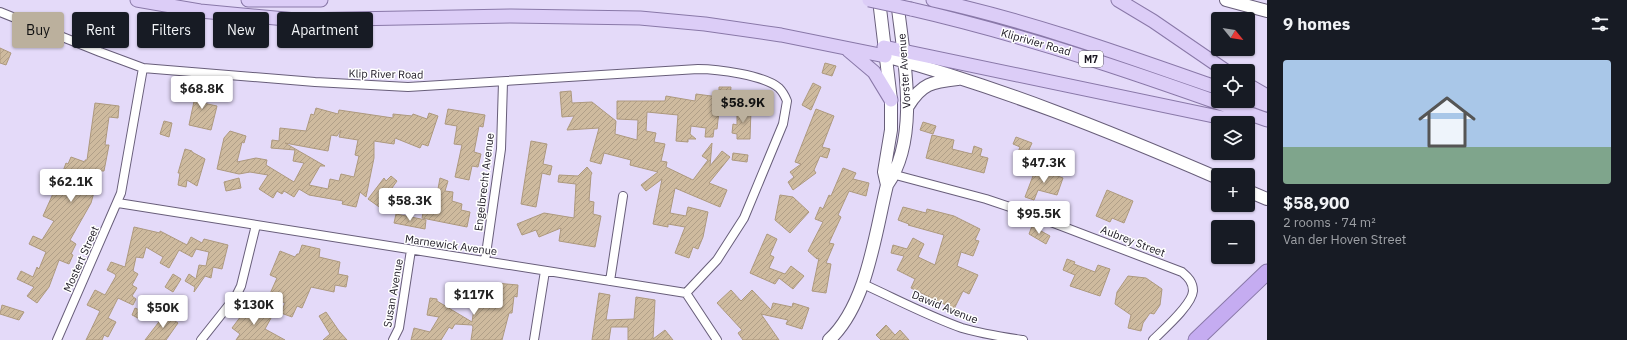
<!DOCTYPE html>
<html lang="en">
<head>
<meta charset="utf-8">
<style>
	:root { --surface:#171b24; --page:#20242c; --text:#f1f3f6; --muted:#9ea1a6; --accent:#bbb09d }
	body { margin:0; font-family:"IBM Plex Sans",sans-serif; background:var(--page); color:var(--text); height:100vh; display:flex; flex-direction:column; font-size:15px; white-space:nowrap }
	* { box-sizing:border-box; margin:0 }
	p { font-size:13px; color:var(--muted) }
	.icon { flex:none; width:22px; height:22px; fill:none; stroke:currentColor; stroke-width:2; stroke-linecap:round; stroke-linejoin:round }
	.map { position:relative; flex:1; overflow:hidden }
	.drawer { display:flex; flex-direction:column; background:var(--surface); width:360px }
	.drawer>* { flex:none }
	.banner { position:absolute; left:12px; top:12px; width:380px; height:36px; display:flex; gap:8px }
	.needle { width:26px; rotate:120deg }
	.buttons { position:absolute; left:1211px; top:12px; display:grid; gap:8px }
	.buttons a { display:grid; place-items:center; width:44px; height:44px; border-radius:4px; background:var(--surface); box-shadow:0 1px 3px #0004; font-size:20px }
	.price { position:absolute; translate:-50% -34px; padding:0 9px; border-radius:4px; background:#fff; color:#222; font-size:13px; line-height:26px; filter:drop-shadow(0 1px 2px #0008) }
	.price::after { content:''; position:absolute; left:50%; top:24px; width:12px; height:9px; margin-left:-6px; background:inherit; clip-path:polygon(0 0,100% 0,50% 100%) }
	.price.selected { background:var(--accent); color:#111 }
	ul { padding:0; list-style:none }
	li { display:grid; align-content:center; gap:8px; height:212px; padding:0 16px }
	li span { display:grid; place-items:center; height:124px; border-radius:4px; color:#555 }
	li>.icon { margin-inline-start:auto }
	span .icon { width:72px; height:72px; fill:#fffc; stroke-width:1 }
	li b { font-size:17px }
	h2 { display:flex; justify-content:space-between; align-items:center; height:48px; padding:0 16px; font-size:17px }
	.chip { padding:0 14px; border-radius:4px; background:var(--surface); box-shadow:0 1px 3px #0004; font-size:14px; line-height:36px }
	.chip.selected { background:var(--accent); color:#111 }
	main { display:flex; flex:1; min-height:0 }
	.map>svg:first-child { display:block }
	.building { fill:url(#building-hatch); stroke:#ad997e; fill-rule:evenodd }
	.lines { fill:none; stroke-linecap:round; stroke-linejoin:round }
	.street-casing { stroke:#685e7a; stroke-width:10 }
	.secondary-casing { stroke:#685e7a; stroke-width:14 }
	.primary-casing { stroke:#8978a8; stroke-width:15 }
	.highway-casing { stroke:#8978a8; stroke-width:17 }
	.street { stroke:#fff; stroke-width:8 }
	.secondary { stroke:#fff; stroke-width:12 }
	.primary { stroke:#dccdf7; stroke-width:13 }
	.highway { stroke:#c5acf1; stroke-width:15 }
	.primary-bridge-casing { stroke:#8978a8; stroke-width:15; stroke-linecap:butt }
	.primary-bridge { stroke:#dccdf7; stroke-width:13 }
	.labels { text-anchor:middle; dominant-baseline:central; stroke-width:3; stroke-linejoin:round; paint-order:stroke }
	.shield { fill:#fff; stroke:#5f5c64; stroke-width:1 }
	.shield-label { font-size:10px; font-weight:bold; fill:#1a1621 }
	.street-label { font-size:11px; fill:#1a1621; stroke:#fff }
</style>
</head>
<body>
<main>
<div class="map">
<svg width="1267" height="340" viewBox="0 0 1267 340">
	<defs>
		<pattern id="building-hatch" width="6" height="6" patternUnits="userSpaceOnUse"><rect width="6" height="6" fill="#ceba9e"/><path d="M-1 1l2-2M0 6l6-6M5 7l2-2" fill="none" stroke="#b09f88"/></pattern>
	</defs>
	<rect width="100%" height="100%" fill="#e4daf9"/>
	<path class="building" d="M0,48L11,53L6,65L0,63Z
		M825,63L836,66L832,76L822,73Z
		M199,78L205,79L203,103L217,106L211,130L189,125Z
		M813,83L821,87L811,110L802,105Z
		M719,87H731L729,107L724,106L723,111H719L717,129H714L713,137H705L706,128L691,126L690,134L696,139H688V142L676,141L678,115L647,112L646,131L656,133L654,142L665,144L661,161L667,162L666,167L693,180L708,160L702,156L712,143L710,166L722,151L730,157L709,183L727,190L720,207L675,188L670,213L686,216L688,207L708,212L703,237L698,249L693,247L689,258L675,253L685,227L668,224V227L653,224L662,179L646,191L641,185L658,172L630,165L631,160L604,153L601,164L590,161L599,128L567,130L574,116L562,117L560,92L571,91L572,103L592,102L616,121L615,134L637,140L638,120L617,119V101H665L666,96L695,101L696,94L719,97Z
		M95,103L119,106L118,118L109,117L105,145H109L104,171H100L91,203L70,240L76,244L71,254L73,255L69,264L59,260L49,287L37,303L27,296L34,287L17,279L21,271L33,277L37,267L39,269L46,252L29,244L33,236L42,240L54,221L43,216L56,187L53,185L59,173L62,174L66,163L68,164L71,157L85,162V160H87Z
		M316,108L338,114L339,110L393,118V114L412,116L413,114L427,119L429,113L438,116L428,146L422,144L420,148L395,138L394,144L374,141V158L366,197L360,192L356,207L342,204L343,201L309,195L299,189L294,197L284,191L282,194L277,191L273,198L259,189L268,175L250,172L239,174L217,169L224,138L230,131L246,136L244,143L242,142L237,162L256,158L267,160L266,165L294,182L304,163L293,161L295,150L271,148L272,140L279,141L280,128L306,131L311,114L314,115ZM341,130L339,137L358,140L355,155L359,156L354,177L341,174L339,181L330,179L328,189L309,185L320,166H325L285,143L328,151L331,135L337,136Z
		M448,109L485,115L483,127L479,126L474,152L481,154L478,167L472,166L469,180L455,177L462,145L454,144L457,126L445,124Z
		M737,109H751L750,139H737V134L732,133L733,124L737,125Z
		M816,109L834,116L822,147L830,149L827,158L820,156L814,170L816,173L793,190L788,182L794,177L790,172L801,164L795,162Z
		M164,121L172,123L169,137L160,134Z
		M923,122L936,126L933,134L920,130Z
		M932,135L954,140L952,149L972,154L974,146L982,149L980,156L988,158L984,173L926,158Z
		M1016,137L1032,143L1026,156L1018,152L1020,147L1013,144Z
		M531,141L547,144L543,164L552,166L550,175L542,173L536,207L521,204Z
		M185,149L192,151V152L205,159L197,186L187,180L186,187L178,185L180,173H178Z
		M733,153L748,155L747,162L732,160Z
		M587,167L592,173L591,175L589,201L594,202L593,214L601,216L595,247L559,241L561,228L539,237L536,230L522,235L517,224L544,213L574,218L576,184L558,182L559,175L578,176Z
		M843,168L856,173L853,179L869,183L866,196L849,191L838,215L841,217L829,243L834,244L826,263L831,264L826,293L812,291L819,258L817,259L808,251L823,222L815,219L820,207L823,209L829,195L831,196Z
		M1036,168L1063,178L1057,195L1038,190L1034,200L1025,197Z
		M391,176L397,181L384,199L387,203L382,209L368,199L384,178L386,181Z
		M239,178L241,188L226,191L224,182Z
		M440,178L448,181L445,191L453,192L452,201L462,204L461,210L470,212L467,227L422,218L425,203L435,205Z
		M1107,190L1133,201L1124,223L1112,218L1110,222L1096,216Z
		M780,195L793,197L809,212L790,233L775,220Z
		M903,207L926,213L927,209L954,216L980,229L975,240L979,241L973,256L961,252L957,266L978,275L969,294L963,291L954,309L911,288L915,279L897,270L904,256L891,253L893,245L907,249L913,238L924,244L918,257L935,265L944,235L908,225L909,224L898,220Z
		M396,214L426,220L425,229L394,223Z
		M1032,226L1050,236L1046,244L1029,234Z
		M134,227L160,233V231L187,245L191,237L202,243L204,239L228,245L222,269L213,267L211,278L205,276L194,292L195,287L185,281L189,274L196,279L199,265L206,266L209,252L196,249L192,257L179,250L169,268L160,263L163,257L146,247L143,258L136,257L133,271L138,274L132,285L137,288L132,296L136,299L133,305L118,298L108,318L116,322L108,337L104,335L102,340H86L100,311L87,305L95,290L105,295L116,276L115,274L107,270L111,262L125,267Z
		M767,234L777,239L770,255L774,257L769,268L785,274L791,266L804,276L793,289L779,278L775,284L750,273Z
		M302,245L320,249L319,257L340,262L338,274L348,276L346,287L335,285L334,292L311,287L302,308L297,306L292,317L281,313L285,303L269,296L277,278L270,275L280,251L295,257L297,254H299Z
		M1067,259L1075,262L1074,264L1095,272L1098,265L1110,269L1100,296L1070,286L1075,275L1063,270Z
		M173,274L181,279L173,292L165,287Z
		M1128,276L1146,278L1162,289L1160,305L1154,314L1150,313L1143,323L1141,331L1128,328L1131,315L1115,304L1117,292Z
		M495,283L518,285L517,297L514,296L512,313H509L502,340H471L473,327L472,325L455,324L452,329L449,327L441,340H411L414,328L430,332L439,317L427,315L430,298L437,299V301L472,322L476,295L494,298Z
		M731,290L741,301L752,290L771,310L773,303L792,307L793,303L809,308L802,329L786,324L788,320L761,314L779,340H743L738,333L742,330L717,303Z
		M599,293L610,295L606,320L634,319L636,297L655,300L653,339L665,330L673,340H628V327H611L609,340H592Z
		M2,305L24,312L19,320L0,314Z
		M245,305L271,318L265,329L285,340H236L240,334L232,328L241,316L239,315Z
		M135,308L146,313L142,320L132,315Z
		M326,312L339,331L347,340H323L330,334L319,316Z
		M165,314L178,323L166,340H145Z
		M886,325L895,335L900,330L909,340H881L876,335Z"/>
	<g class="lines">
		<defs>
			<path id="street" d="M0,12L100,52L143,68L155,69L315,82L408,87L698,69C717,69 764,75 779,88C782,91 785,96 787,101L783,124L744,218L717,260L686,293
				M888,173L986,199L1022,211L1182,272C1188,277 1193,282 1193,291C1192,305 1163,330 1153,340
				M118,203L686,293
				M485,261L501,149L503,82
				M610,281L623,196
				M863,284C896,299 928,316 962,328C982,334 1003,337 1023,340
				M686,293L717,340
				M57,340L121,193L143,68
				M201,340L236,296L241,286L256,225
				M393,340L399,328L411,250
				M534,340L545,271"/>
			<path id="secondary" d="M879,0L891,100V130L884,172L887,185
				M1226,0L1267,11
				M885,56C1000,87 1109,131 1218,178
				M908,106C922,83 932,82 958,79
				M1248,191L1267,199
				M829,340C867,305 875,234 887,185C921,137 903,55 897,0"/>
			<path id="primary" d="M137,0L200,11L296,20L511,16L640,18L705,24L781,35L885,56
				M248,0H321
				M933,0C1030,21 1124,55 1218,88
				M1118,0L1153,21L1226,71
				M911,9C1033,37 1150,78 1267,120
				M884,47L1247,123
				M848,50L874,72L891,100
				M1248,85L1267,96
				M1248,98L1267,105"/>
			<path id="highway" d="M1196,340L1267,272"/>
		</defs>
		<use href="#street" class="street-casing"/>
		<use href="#secondary" class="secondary-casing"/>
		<use href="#primary" class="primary-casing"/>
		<use href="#highway" class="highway-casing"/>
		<use href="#street" class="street"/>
		<use href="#secondary" class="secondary"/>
		<use href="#primary" class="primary"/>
		<use href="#highway" class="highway"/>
		<defs>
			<path id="primary-bridge" d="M869,0L911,9"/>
		</defs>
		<use href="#primary-bridge" class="primary-bridge-casing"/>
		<use href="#primary-bridge" class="primary-bridge"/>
	</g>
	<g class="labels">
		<rect class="shield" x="1079" y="51" width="24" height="16" rx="3"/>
		<g class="shield-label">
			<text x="1091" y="59">M7</text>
		</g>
		<g class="street-label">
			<text transform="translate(1036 42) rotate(16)">Kliprivier Road</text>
			<text transform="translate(904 71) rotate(-94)">Vorster Avenue</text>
			<text transform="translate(386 74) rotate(1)">Klip River Road</text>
			<text transform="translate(484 182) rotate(-83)">Engelbrecht Avenue</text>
			<text transform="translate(1133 241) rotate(21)">Aubrey Street</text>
			<text transform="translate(451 245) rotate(8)">Marnewick Avenue</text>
			<text transform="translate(81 259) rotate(-66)">Mostert Street</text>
			<text transform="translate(393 293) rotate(-80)">Susan Avenue</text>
			<text transform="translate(945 307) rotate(22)">Dawid Avenue</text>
		</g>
	</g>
</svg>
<div class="buttons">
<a><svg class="needle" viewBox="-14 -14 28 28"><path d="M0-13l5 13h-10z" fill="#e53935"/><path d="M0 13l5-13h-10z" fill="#9ea1a6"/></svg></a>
<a><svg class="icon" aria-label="locate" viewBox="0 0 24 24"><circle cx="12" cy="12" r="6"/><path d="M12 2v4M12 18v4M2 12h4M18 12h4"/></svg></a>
<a><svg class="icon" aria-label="layers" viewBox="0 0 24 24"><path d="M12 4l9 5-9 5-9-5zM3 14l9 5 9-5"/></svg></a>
<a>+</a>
<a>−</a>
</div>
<b class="price" style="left:202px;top:110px">$68.8K</b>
<b class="price selected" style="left:743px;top:124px">$58.9K</b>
<b class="price" style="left:1044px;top:184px">$47.3K</b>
<b class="price" style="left:71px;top:203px">$62.1K</b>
<b class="price" style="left:410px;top:222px">$58.3K</b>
<b class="price" style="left:1039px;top:235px">$95.5K</b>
<b class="price" style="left:474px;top:316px">$117K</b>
<b class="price" style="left:254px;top:326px">$130K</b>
<b class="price" style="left:163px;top:329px">$50K</b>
<div class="banner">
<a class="chip selected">Buy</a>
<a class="chip">Rent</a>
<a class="chip">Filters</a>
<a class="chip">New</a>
<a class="chip">Apartment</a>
</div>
</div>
<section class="drawer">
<h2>9 homes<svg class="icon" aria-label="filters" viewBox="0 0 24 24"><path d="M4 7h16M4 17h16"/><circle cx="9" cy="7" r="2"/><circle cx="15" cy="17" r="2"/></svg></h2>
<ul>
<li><span style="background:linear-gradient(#a9c7e8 70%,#7fa58c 0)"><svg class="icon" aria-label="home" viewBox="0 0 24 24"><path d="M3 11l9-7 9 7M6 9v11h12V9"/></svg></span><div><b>$58,900</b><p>2 rooms · 74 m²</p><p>Van der Hoven Street</p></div></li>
</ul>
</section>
</main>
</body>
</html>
